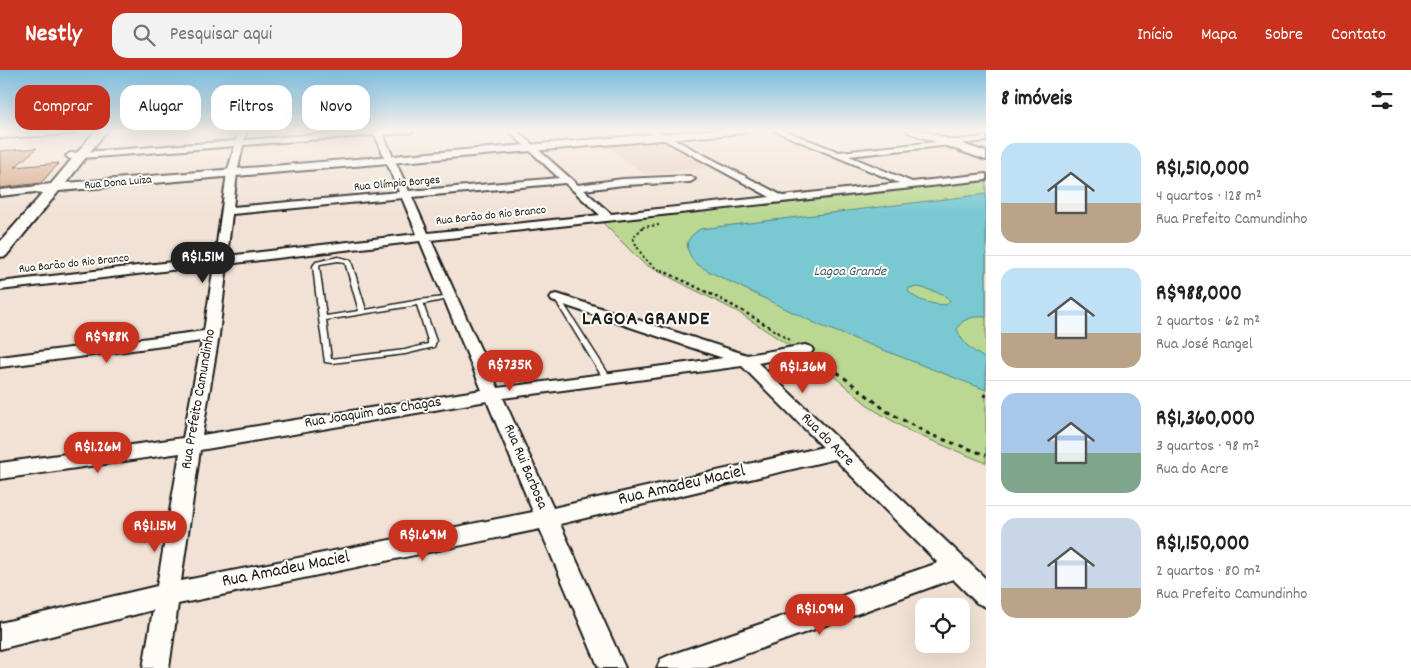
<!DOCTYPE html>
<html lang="pt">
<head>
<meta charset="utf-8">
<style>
	:root { --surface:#fff; --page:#f2f2f2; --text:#202124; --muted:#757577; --line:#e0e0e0; --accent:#c8321e }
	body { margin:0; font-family:Dekko,sans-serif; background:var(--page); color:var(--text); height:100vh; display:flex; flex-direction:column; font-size:19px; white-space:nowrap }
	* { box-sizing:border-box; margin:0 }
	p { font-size:16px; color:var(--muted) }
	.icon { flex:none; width:28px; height:28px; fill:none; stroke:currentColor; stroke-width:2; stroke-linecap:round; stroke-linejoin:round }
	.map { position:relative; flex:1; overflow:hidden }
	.side { display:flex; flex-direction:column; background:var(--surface); width:425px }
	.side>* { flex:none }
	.top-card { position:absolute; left:15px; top:15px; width:475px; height:45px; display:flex; gap:10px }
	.tools { position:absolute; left:915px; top:528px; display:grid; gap:10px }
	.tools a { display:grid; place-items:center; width:55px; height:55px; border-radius:10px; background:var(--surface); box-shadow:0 5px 20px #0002; font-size:25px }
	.price { position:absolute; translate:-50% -42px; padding:0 11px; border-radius:18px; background:var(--accent); color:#fff; font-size:16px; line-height:32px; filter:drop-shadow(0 1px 2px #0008) }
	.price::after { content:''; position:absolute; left:50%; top:30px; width:15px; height:11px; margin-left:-8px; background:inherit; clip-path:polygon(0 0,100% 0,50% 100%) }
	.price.active { background:#222; color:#fff }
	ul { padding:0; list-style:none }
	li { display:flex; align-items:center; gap:15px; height:125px; padding:0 15px }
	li+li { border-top:1px solid var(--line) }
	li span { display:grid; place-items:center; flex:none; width:140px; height:100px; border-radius:15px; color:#555 }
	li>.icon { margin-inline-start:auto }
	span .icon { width:60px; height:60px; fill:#fffc; stroke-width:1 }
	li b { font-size:21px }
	h2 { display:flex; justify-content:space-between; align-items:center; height:60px; padding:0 15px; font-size:21px }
	.chip { padding:0 18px; border-radius:15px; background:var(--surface); box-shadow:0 5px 20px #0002; font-size:18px; line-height:45px }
	.chip.active { background:var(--accent); color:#fff }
	header { display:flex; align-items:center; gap:30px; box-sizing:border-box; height:70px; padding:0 25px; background:var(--accent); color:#fff }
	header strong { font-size:24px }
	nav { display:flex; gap:28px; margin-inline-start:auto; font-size:18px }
	.search { width:350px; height:45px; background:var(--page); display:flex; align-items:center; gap:12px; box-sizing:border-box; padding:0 18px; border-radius:15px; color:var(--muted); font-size:19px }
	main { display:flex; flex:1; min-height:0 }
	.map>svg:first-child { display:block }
	.built { fill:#e9d0be }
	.green { fill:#bad891; stroke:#6b7a56 }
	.water { fill:#78c9d2; stroke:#538489; fill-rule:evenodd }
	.building { fill:#d5a687; stroke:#1c1c1c }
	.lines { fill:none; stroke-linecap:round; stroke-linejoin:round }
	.lane-casing { stroke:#1c1c1c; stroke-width:3 }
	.street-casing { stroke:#1c1c1c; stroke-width:4 }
	.secondary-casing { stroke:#1c1c1c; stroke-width:4 }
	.primary-casing { stroke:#1c1c1c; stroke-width:4 }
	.path-far2 { stroke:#1c1c1c; stroke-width:2; stroke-dasharray:2.5 2.5; stroke-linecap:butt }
	.path-far1 { stroke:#1c1c1c; stroke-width:2.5; stroke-dasharray:3 3; stroke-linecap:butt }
	.path { stroke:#1c1c1c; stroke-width:3; stroke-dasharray:4.5 4.5; stroke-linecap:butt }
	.lane { fill:#fdfcf7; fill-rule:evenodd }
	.street { fill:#fdfcf7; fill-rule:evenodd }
	.secondary { fill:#fdfcf7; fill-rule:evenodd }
	.primary { fill:#fdfcf7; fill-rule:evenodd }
	.labels { text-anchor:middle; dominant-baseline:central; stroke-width:4; stroke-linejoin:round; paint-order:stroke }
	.far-street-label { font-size:12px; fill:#1c1c1c; stroke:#fdfcf7 }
	.far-water-label { font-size:14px; font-style:italic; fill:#416165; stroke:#fdfcf7 }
	.street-label { font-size:15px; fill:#1c1c1c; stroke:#fdfcf7 }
	.near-street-label { font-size:18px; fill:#1c1c1c; stroke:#fdfcf7 }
	.district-label { font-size:20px; font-weight:bold; letter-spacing:1px; fill:#1c1c1c; stroke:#fdfcf7 }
</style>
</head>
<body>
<header>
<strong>Nestly</strong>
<div class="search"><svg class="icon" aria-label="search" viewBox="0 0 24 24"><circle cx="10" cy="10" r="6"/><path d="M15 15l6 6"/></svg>Pesquisar aqui</div>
<nav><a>Início</a><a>Mapa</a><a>Sobre</a><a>Contato</a></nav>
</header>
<main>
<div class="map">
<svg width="986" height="598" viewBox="0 0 986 598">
	<rect width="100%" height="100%" fill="#f1e2d5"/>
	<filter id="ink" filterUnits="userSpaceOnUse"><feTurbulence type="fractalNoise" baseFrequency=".02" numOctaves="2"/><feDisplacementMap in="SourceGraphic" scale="10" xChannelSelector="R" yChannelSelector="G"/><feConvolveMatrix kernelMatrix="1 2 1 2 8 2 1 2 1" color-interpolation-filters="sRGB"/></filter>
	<g filter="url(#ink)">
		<path class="built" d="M661,69L714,97L644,104L606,74Z"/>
		<path class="green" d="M986,111V393L911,362L871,338L829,302L738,242L644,194L602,152Z"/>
		<path class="water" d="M986,124V247C974,246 962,248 957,259C962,274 973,281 986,289V320L819,255L710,202L695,193C684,177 684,170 700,159ZM919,217L943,224L950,231L946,235C932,234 918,232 908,221L909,218Z"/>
		<path class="building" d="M37,78L15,97L59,93L41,113L0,118V81Z"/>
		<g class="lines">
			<defs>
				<path id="lane" d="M338,187L350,190L351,191L366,240L419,230L453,226V228L423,234L436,271L434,277L405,284L332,293L325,292L319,249L313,196L316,192ZM338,191L345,192L359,241L326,246L319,196L320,194ZM417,235L428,271V274L405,280L331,289L326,250Z
					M557,226L560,228L611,308L610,310H604L603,308L554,228Z"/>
				<path id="street" d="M239,60H247L244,70L373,60H415L411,62L383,65L409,121L559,108L508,60H516L578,115L623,109L690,106L695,109L690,112L623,115L584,120L611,144L770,127L646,60H656L783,126L899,113L773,60H783L839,82L986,67V71L849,86L912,112L986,104V110L431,170L498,318L723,288L552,231L550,228L552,225L557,224L747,285L805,275L811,277L813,280L811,283L758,293L986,509V537L977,533L953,509L707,598H657L661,589L670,585L938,493L835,389L560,454L625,598H599L540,459L178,534L169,598H143L153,540L0,579V553L157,516L180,383L0,409V393L183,368L202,271L0,297V287L204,261L214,195L0,220V212L215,187L227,103L235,76L70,89L66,86L70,83L236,71ZM375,65L399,122L233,137L237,103L243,75ZM565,113L600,145L428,163L412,127ZM402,128L417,164L227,186L232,144ZM420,171L482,320L202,365L219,265L227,194ZM742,296L823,377L553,438L503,328ZM487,331L533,442L181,511L200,380Z
					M40,116L45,119L44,121L0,126V120Z"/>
				<path id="secondary" d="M96,60H107L66,113L707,60H749L744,63L59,121L6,186L0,187V172L43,123L35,122L33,119L35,116L51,114Z
					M907,60H922L986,82V90L908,62Z"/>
				<path id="primary" d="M0,60H78L72,64L0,68Z"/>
			</defs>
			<use href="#lane" class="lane-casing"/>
			<use href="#street" class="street-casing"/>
			<use href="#secondary" class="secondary-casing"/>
			<use href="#primary" class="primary-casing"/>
			<path class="path-far2" d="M642,157L659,155
				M643,157L633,168C640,184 647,194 663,202"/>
			<path class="path-far1" d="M661,200C705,221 749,242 789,270
				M817,287L838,303"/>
			<path class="path" d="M837,302L888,342L931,365L986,385
				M985,327L986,324"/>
			<use href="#lane" class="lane"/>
			<use href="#street" class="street"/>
			<use href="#secondary" class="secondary"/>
			<use href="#primary" class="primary"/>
		</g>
	</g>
	<linearGradient id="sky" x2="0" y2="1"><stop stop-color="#7bbcdf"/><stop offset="0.42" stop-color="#f9f2ec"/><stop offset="1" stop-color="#f9f2ec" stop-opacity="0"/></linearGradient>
	<rect width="986" height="144" fill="url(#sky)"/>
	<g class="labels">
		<g class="far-street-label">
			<text transform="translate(118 113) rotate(-5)">Rua Dona Luiza</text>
			<text transform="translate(397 114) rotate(-5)">Rua Olímpio Borges</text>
			<text transform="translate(491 146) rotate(-6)">Rua Barão do Rio Branco</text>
			<text transform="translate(74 194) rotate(-6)">Rua Barão do Rio Branco</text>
		</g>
		<g class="far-water-label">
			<text x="850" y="202">Lagoa Grande</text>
		</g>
		<g class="street-label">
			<text transform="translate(199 329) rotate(-80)">Rua Prefeito Camundinho</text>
			<text transform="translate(373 343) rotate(-9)">Rua Joaquim das Chagas</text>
			<text transform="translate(827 370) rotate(45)">Rua do Acre</text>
			<text transform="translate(525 397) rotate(67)">Rua Rui Barbosa</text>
		</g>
		<g class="near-street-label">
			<text transform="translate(682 416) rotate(-13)">Rua Amadeu Maciel</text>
			<text transform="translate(286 500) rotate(-11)">Rua Amadeu Maciel</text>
		</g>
		<g class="district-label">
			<text x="646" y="250">LAGOA GRANDE</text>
		</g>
	</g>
</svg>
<div class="tools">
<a><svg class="icon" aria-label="locate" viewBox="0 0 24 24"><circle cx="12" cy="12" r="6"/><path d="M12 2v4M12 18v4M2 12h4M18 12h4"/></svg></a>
</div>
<b class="price active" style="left:203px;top:214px">R$1.51M</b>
<b class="price" style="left:107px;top:294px">R$988K</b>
<b class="price" style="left:510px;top:322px">R$735K</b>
<b class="price" style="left:803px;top:324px">R$1.36M</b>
<b class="price" style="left:98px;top:404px">R$1.26M</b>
<b class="price" style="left:155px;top:483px">R$1.15M</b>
<b class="price" style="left:423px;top:492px">R$1.69M</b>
<b class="price" style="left:820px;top:566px">R$1.09M</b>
<div class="top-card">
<a class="chip active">Comprar</a>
<a class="chip">Alugar</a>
<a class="chip">Filtros</a>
<a class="chip">Novo</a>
</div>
</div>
<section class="side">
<h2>8 imóveis<svg class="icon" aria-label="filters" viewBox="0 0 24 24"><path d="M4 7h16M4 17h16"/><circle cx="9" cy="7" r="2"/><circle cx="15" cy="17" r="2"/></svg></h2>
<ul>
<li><span style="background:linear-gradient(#bfe0f5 60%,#b9a48a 0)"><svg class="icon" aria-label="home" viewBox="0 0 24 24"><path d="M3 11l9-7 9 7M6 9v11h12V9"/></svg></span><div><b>R$1,510,000</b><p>4 quartos · 128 m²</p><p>Rua Prefeito Camundinho</p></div></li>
<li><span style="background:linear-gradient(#bfe0f5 65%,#b9a48a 0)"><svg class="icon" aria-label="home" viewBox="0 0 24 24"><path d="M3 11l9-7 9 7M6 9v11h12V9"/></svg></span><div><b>R$988,000</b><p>2 quartos · 62 m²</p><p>Rua José Rangel</p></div></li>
<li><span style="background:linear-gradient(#a9c7e8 60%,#7fa58c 0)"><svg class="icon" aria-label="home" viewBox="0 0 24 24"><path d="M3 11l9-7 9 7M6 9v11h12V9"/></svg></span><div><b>R$1,360,000</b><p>3 quartos · 98 m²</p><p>Rua do Acre</p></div></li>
<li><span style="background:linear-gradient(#c9d6e8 70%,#b9a48a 0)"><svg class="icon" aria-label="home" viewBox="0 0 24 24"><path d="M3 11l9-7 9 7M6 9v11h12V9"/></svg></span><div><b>R$1,150,000</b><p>2 quartos · 80 m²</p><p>Rua Prefeito Camundinho</p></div></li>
</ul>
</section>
</main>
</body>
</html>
